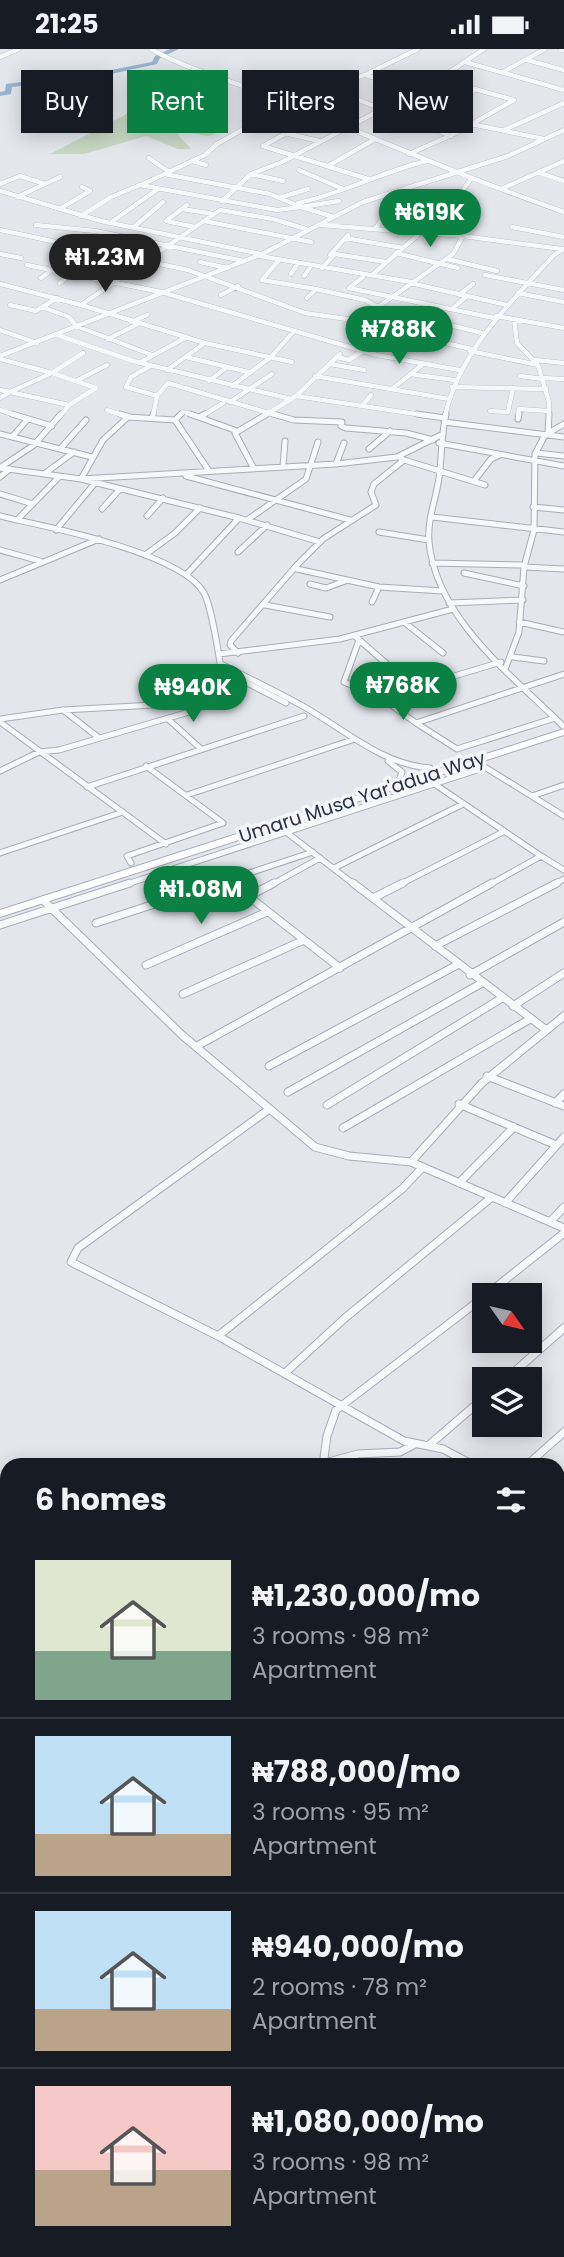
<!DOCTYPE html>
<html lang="en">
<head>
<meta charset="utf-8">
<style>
	:root { --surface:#171b24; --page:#242831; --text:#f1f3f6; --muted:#9ea1a6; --line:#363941; --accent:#0b8043 }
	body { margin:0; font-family:Poppins,sans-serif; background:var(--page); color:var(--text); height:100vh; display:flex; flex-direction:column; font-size:26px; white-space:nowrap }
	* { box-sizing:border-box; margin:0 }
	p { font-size:23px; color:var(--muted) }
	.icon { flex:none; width:38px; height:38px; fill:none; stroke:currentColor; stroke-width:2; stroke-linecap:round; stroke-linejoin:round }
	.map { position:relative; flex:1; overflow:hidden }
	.details { position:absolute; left:0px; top:1409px; width:565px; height:800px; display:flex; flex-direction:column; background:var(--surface); border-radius:21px 21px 0 0; box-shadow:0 4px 18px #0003 }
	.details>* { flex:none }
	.guide { position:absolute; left:21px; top:21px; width:523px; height:63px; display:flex; gap:14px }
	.needle { width:46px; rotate:124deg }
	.buttons { position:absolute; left:472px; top:1234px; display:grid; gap:14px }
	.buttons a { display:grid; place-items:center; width:70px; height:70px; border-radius:0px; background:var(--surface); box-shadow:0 4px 18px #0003; font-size:35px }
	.price { position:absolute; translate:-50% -60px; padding:0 16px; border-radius:24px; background:var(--accent); color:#fff; font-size:23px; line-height:46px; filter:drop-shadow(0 2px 4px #0008) }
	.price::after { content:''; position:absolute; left:50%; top:42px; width:21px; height:16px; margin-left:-10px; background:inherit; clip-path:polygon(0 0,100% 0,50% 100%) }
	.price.on { background:#222; color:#fff }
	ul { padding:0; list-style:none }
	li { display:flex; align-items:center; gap:21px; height:175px; padding:0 35px }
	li+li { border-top:2px solid var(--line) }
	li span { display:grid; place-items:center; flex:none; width:196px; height:140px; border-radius:0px; color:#555 }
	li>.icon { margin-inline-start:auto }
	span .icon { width:84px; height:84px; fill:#fffc; stroke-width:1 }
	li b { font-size:30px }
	h2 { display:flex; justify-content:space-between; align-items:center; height:84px; padding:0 35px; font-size:30px }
	.tag { padding:0 24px; border-radius:0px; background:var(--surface); box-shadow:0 4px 18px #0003; font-size:24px; line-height:63px }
	.tag.on { background:var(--accent); color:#fff }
	.status { display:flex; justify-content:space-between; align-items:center; height:49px; padding:0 35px; background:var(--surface); direction:ltr }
	.status svg { height:19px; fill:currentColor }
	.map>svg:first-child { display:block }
	.green { fill:#c8d7c4 }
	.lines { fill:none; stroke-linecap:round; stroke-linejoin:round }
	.river { fill:#9cb3cf; fill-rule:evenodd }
	.minor-far3-casing { stroke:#a7adb7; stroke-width:5 }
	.minor-far2-casing { stroke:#a7adb7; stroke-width:7 }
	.minor-far1-casing { stroke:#a7adb7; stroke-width:9 }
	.minor-casing { stroke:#a7adb7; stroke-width:10 }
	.tertiary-casing { stroke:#a7adb7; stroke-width:14 }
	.primary-casing { stroke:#a2aab9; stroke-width:2 }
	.minor-far3 { stroke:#f7f8fa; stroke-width:4.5 }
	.minor-far2 { stroke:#f7f8fa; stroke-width:5 }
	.minor-far1 { stroke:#f7f8fa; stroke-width:7 }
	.minor { stroke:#f7f8fa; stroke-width:9 }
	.tertiary { stroke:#f7f8fa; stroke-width:12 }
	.primary { fill:#fff; fill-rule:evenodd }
	.labels { text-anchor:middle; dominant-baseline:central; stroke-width:7; stroke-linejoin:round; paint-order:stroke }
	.street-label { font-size:19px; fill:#293346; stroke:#f4f6f9 }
</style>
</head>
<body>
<div class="status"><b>21:25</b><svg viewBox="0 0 49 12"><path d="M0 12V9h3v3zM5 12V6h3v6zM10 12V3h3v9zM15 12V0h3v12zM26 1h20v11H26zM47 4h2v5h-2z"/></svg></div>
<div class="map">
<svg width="564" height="2208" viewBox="0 0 564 2208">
	<rect width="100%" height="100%" fill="#e3e7ec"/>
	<path class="green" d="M187,21L225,36L218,43L186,51L169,61L167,69L178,75L216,85L208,87L180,82L178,86L191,100H178L146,87L84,105H50L186,34L181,27Z"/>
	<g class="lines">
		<path class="river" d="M170,0H179L160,9L157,15L106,26H72L45,34L12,38L11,45L0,47V43L5,42L6,35L44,30L72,22H106L152,13L155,7Z"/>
		<defs>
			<path id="minor-far3" d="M151,0C190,22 234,32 275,49C372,88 466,129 564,163
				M561,0L564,1
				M0,8L19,0
				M527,11L564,21
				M465,13L564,41
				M503,23L545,0
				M365,26L416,41
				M439,30L484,0
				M328,39L451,87
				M286,54L367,25L418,0
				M317,67L263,97L368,130
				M409,72L475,41
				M471,75L544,90
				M504,81L564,54
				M285,84L319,92
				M409,105L454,85L514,51
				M149,109L169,123
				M192,112L206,116
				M328,117L375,90
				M299,121L343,140
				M540,124L564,132
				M164,125L270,145L301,158L339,152
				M251,125L283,132
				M0,135L20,127L45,135
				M141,136L205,106L217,95L288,55
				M501,140L564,112
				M0,142L101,172L261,205
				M384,146L393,150V154L427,158
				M17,148L60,128
				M279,149L308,140
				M222,152L251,125L282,113L439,30L514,51
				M298,154C341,145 382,123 426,112
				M187,156L166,172L195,178
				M61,159L90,142L82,138
				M182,160L214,165
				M81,167L111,148L140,136L277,161L301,158L334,168
				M204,172L311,193
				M110,174L158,140
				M36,176L95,182L244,212
				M321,176L463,187L562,200
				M134,178L163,153
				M512,178L564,188
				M375,180L387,163L426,166
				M0,181L188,221L305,264L347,270L471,300
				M463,187L453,205L378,258L482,284
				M345,189L403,199
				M396,204L458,219
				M0,205L21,209
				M330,206L348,186
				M260,207L411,233
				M60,209L132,220
				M447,210L497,222
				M279,211L262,231L316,240L307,249
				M200,213L227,219
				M27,216L161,243L377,306L459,321
				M322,219L335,205L386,213
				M291,225L298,214
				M372,226L419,185L427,158L457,149L471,130
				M485,226L564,241
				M304,227L311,217
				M363,228L349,239L494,269
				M41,229L52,221
				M60,234L71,225
				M410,234L507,256
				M0,235L81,256
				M316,240L365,251L378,258
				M518,244L564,253
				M221,246L238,237
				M459,246L473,235
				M10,256L36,262L57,249
				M42,258L69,268L76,277L152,306
				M453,259L467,247
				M496,267L564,279
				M514,270L517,294L538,316L549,353V367
				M355,272L378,258
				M131,273L147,266
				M0,281L37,294
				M57,286L133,312L291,350
				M108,290L138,275
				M353,298L369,286
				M470,302L538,316
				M0,307L262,205L363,153L508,107L564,81
				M186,308L248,323
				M337,308L349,311L363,302
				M0,310L52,324L10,343L69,356L60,367
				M535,311L564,314
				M292,313L205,294L81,256L220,161L273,170L306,180
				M139,314L185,289
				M330,315L364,321
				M150,317L131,328L126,338L157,347L153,367
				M167,321L205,294
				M410,325L455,331
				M315,327L449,350
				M520,327L543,330
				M543,329L564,330
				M78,331L107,316
				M209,332L227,318
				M232,337L271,308L294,282
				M452,338L546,340
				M392,340L422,316
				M0,341L10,343L0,349
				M157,347L168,334L279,367
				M296,347L429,367
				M230,353L272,325
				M69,356L96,339L52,324L83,304
				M362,357L371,346
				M0,361L18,367
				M107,361L125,367
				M490,362L508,363L513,339
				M187,364L196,367
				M179,367L183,363
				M202,367L223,354
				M264,367L296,347L340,305
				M445,367C460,301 510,254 554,206L564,200
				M518,367L519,360L549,362"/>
			<path id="minor-far2" d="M12,365L52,377
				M120,365L130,368
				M181,365L175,371L209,422
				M190,365L237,382
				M273,365L294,371L342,373L341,377L346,379L406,384L433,391
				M417,365L445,369
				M446,365C441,387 442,407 439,429C436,450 427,471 429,493C436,566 505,621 555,669
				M201,367L205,365
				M152,369L153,365
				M518,370L519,365
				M175,371L128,368L103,391L81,430L239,469L320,493
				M444,373L564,388
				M548,384L549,365
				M0,385L92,408
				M12,388L27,371
				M439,394L564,417
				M61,399L86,371
				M369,400L390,382
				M536,404L564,407
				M401,410L485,436
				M404,411L374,435L371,443L376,456L323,490L297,516V520L379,538L443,542
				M336,415L344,394
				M283,417L285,392
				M1,418L34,396L61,365
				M253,418L235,384L267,365
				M0,419L81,430L336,415L397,408L441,386
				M44,425L74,403
				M186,427L350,471
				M0,428L10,420
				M474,432L491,410L500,406
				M0,445L33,455
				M533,458L564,461
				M102,460L120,440
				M0,467L17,471
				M147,467L163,449
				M432,468L564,483
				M247,471L306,430L318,393
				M56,481L95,434
				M379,483L429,491
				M0,501L40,512
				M238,503L267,476
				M145,506L175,484L200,459
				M432,514L524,516
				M524,518L564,520
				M464,524L524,537
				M186,526L239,469
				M0,531L99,490
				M310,535L326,539L345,532
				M372,553L379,538
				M449,554L523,551
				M265,556L330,568
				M404,573L443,604
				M519,573L564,583
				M356,588L413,638
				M359,591L344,633L385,651
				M238,604L230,596L231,592L297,516
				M219,605L340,590L453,560
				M513,608L544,612
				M221,615C250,630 280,644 308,660C347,683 384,716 430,719
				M506,618L519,583L524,518L534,481L535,405L545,386L564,375
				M222,621L286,654
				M63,661L98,688
				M0,670L63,661L207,653
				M168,670L200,699
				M0,673L166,795
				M416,674L387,653L388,647L501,613
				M563,677L555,669L457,700L416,674L564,625
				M388,712L402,723L400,729
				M475,712L564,767
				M146,717L223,774
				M0,722L39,703L59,701L189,663L225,644C221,622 213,560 204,544C183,506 59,480 17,471L59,428
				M433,734L541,807L489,836
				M87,738L304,667
				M187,746L352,691
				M532,747L564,736
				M286,783L355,836
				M0,804L123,763
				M541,807L564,821
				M131,814L127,807L223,774
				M334,819L461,756
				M124,836L483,719
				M213,836L313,803
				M271,836L320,809
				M399,836L503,783
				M553,836L564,830"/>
			<path id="minor-far1" d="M274,834L255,844L252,850L340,919
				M353,834L545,980
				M373,849L403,834
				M43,851L182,986L315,1098L349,1107L411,1113L564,1179
				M96,874L219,834
				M0,876L130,834
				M435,897L557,834
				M146,916L267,863
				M470,926L564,873
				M183,945L304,891
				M513,957L564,924
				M197,997L492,834
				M269,1017L457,916
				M487,1027L564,1057
				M288,1043L482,934
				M555,1054L564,1045
				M459,1055L556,1096
				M327,1056L502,949
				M268,1061L78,1199L71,1213L218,1287L404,1392L443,1400L473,1416
				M343,1079L530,970
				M411,1113L482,1034L564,967
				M459,1134L514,1078
				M505,1154L564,1088
				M550,1173L564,1158
				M486,1246L564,1184
				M218,1287L402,1140L423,1118
				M285,1324L345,1269L492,1148
				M506,1330L564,1279
				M429,1396L485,1348
				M325,1414L358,1405L400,1403L415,1395
				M323,1416L327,1387L336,1361L485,1247
				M527,1416L564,1383"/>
			<path id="minor" d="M558,1464L564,1468
				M558,1600L564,1601
				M0,1703L7,1700
				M558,1806H564
				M0,1811L7,1818
				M558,1914L564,1916
				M0,2007L7,2009
				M448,2202L458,2208"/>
			<path id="tertiary" d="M558,2015L564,2012
				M210,2208L223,2202"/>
			<path id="primary" d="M564,680V686L0,868V861Z"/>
		</defs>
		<use href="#minor-far3" class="minor-far3-casing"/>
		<use href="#minor-far2" class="minor-far2-casing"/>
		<use href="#minor-far1" class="minor-far1-casing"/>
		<use href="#minor" class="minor-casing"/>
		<use href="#tertiary" class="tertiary-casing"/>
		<use href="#primary" class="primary-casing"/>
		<use href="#minor-far3" class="minor-far3"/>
		<use href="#minor-far2" class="minor-far2"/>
		<use href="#minor-far1" class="minor-far1"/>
		<use href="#minor" class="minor"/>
		<use href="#tertiary" class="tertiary"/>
		<use href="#primary" class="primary"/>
	</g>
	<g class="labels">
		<g class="street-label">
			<text transform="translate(362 748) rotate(-18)">Umaru Musa Yar'adua Way</text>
		</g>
	</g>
</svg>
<div class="buttons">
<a><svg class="needle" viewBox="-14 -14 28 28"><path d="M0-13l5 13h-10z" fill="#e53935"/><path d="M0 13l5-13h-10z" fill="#9ea1a6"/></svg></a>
<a><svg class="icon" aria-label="layers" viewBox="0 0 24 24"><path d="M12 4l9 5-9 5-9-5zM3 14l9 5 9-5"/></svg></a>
</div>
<b class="price" style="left:430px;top:200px">₦619K</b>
<b class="price on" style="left:105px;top:245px">₦1.23M</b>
<b class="price" style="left:399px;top:317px">₦788K</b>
<b class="price" style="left:403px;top:673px">₦768K</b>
<b class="price" style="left:193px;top:675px">₦940K</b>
<b class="price" style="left:201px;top:877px">₦1.08M</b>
<div class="guide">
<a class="tag">Buy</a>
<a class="tag on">Rent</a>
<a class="tag">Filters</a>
<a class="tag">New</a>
</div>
<section class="details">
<h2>6 homes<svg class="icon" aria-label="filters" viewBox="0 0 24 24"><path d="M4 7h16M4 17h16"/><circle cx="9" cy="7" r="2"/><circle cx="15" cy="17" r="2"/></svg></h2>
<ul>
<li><span style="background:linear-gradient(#dfe7d0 65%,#7fa58c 0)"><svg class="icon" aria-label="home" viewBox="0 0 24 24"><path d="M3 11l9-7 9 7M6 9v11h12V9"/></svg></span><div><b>₦1,230,000/mo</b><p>3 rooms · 98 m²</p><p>Apartment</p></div></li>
<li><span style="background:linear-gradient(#bfe0f5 70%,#b9a48a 0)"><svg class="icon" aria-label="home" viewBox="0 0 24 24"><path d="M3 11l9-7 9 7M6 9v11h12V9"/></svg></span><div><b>₦788,000/mo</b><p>3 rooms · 95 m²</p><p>Apartment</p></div></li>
<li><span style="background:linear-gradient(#bfe0f5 70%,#b9a48a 0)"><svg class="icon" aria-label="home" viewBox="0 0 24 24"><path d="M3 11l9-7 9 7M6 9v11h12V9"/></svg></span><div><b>₦940,000/mo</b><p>2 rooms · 78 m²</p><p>Apartment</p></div></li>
<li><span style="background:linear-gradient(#f6c9c9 60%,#b9a48a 0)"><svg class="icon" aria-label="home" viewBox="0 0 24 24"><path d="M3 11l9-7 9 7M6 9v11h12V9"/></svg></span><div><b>₦1,080,000/mo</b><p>3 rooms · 98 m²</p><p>Apartment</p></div></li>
</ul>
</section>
</div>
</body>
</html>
